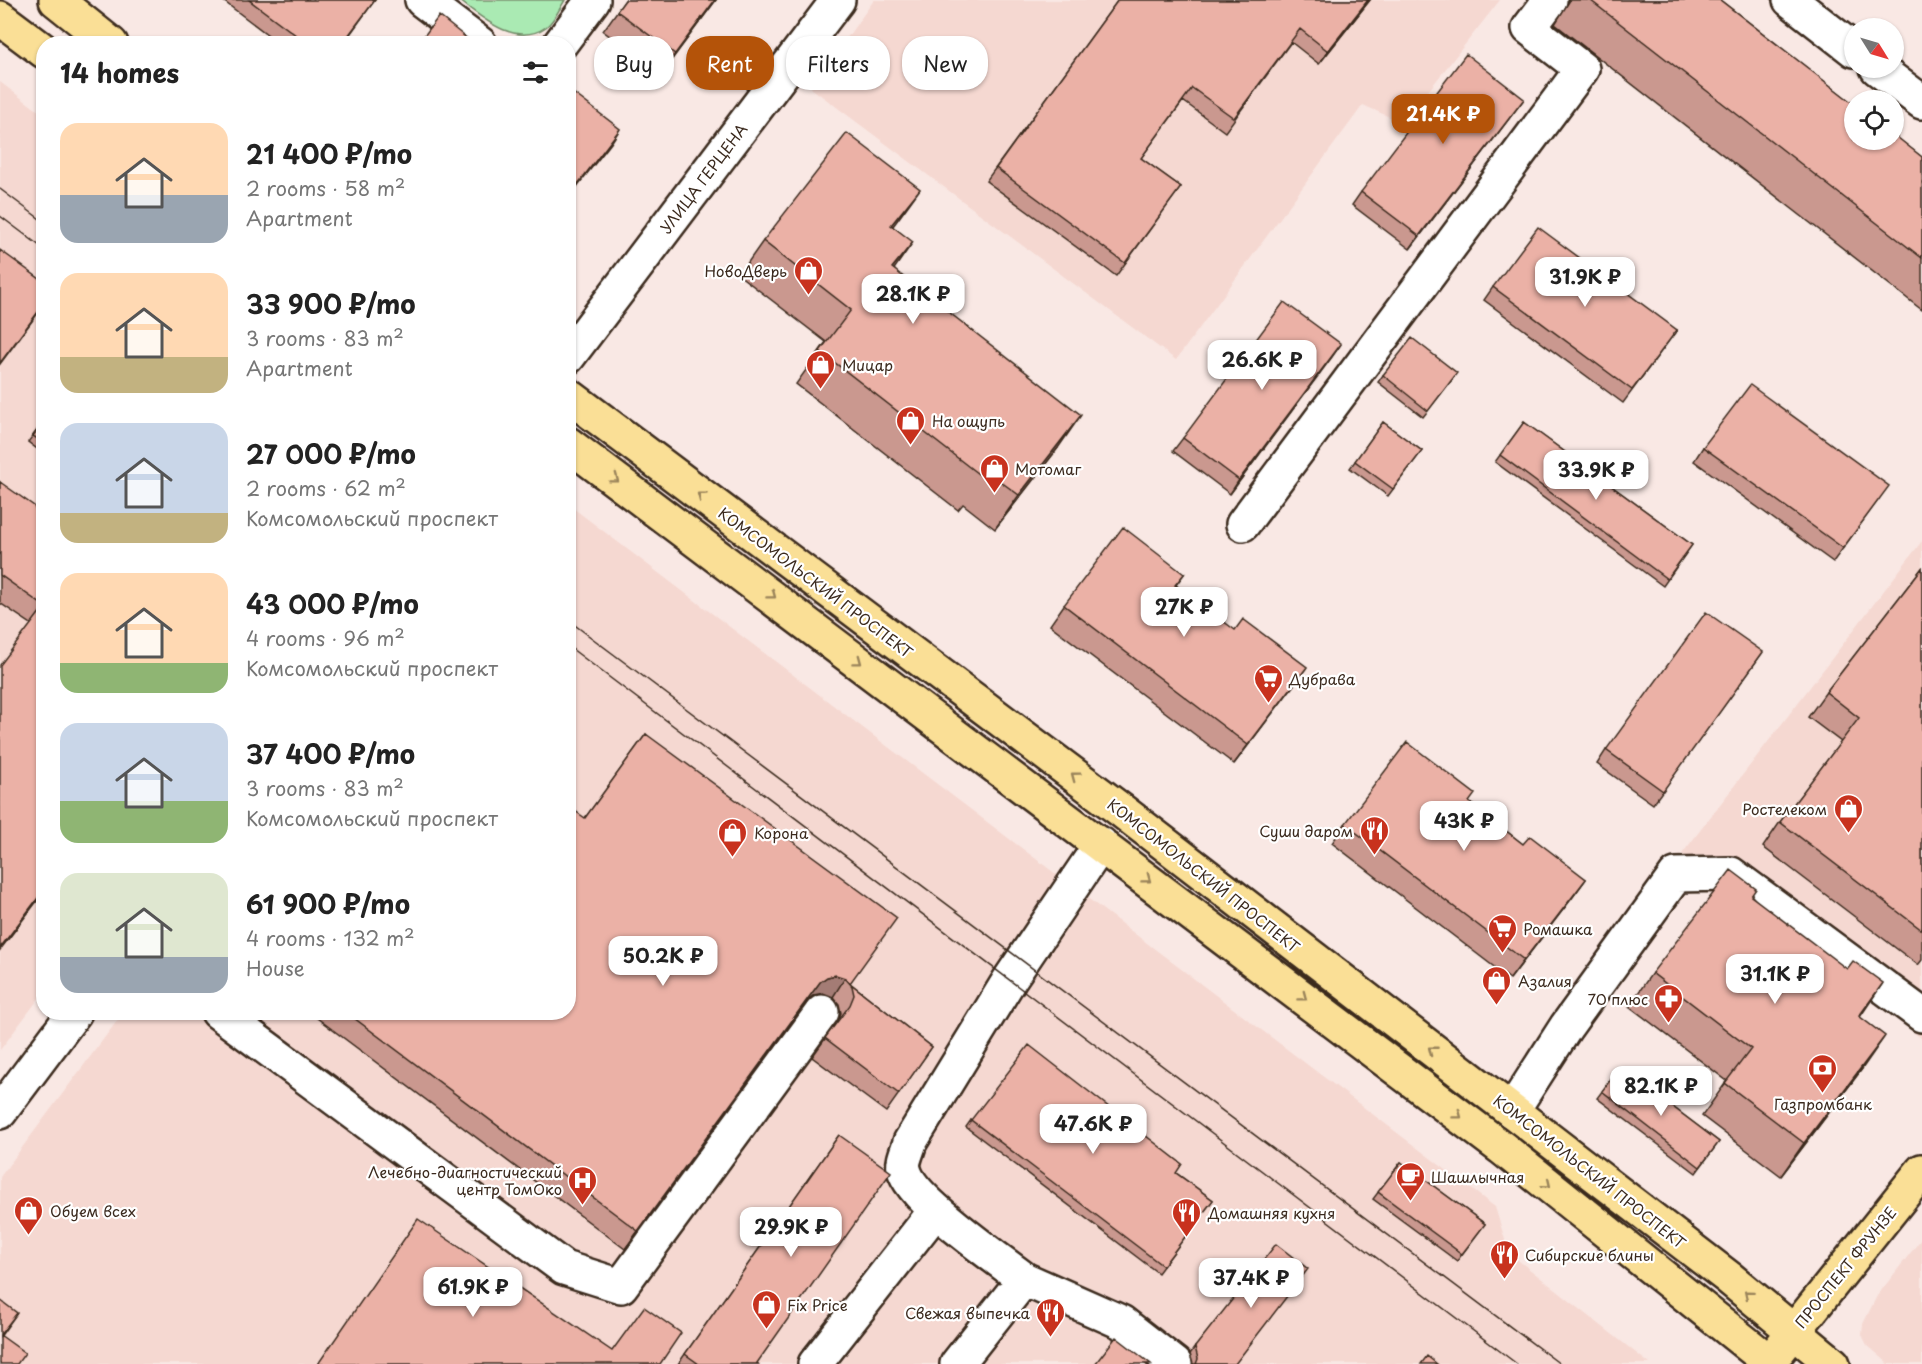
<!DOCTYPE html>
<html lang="en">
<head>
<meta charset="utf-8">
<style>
	:root { --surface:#fff; --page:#f2f2f2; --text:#222; --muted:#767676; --accent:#b45309 }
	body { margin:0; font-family:"Playpen Sans",sans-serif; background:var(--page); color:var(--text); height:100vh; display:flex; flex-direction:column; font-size:22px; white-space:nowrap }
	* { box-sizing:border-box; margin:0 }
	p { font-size:20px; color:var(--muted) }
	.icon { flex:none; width:33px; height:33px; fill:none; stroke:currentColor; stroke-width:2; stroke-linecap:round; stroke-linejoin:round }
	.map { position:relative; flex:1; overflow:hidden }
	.side { position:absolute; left:36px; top:36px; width:540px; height:984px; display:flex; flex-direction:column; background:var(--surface); border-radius:24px; box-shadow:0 2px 4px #0004 }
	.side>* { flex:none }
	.banner { position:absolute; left:594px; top:36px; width:570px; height:54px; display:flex; gap:12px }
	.needle { width:39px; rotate:127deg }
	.controls { position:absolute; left:1844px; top:18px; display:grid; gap:12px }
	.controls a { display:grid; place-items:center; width:60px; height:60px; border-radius:50%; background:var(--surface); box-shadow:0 2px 4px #0004; font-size:30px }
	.price { position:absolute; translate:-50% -51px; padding:0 14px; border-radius:12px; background:#fff; color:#222; font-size:20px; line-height:39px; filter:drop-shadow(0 2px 3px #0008) }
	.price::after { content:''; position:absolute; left:50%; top:36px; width:18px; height:14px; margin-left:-9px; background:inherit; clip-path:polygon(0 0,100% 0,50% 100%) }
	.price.current { background:var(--accent); color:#fff }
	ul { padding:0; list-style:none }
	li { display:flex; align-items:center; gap:18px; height:150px; padding:0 24px }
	li span { display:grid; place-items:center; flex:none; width:168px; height:120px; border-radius:18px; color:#555 }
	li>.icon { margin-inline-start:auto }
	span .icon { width:72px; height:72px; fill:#fffc; stroke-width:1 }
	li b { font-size:26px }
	h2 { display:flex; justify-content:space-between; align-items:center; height:72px; padding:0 24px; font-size:26px }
	.tag { padding:0 21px; border-radius:24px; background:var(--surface); box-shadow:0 2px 4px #0004; font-size:21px; line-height:54px }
	.tag.current { background:var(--accent); color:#fff }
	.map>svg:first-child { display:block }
	.built { fill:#f5d8d1 }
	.green { fill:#aaeab3; stroke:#728a68; stroke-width:1.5 }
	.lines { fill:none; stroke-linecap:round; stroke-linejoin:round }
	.minor-casing { stroke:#3b2a1e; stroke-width:38 }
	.major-casing { stroke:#3b2a1e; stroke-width:38 }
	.minor { stroke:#fff; stroke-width:33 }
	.major { stroke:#fadf96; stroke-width:33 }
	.tram { stroke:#3b2a1e; stroke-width:1.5 }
	.wall { fill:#ca988f; stroke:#3b2a1e; stroke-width:1.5 }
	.shaded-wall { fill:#a47c74; stroke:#3b2a1e; stroke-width:1.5 }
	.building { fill:#ebb1a6; stroke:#3b2a1e; stroke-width:1.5 }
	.oneway { stroke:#9a845a }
	.labels { text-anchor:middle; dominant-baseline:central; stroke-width:4.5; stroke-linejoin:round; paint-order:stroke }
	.street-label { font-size:15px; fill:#3b2a1e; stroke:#fff }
	.poi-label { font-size:15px; fill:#3b2a1e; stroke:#fff; text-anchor:start }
</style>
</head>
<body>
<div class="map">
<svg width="1922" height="1364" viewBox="0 0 1922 1364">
	<rect width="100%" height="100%" fill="#f9e8e4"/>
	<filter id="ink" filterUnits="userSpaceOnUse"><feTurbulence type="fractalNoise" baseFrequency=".0167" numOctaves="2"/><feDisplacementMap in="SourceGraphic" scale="12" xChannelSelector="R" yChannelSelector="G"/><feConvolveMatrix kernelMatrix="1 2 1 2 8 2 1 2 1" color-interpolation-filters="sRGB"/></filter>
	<g filter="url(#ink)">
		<path class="built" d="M874,0H1500L1403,123L1363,105L1176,360L811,88Z
			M0,82L44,115L43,993L0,1050Z
			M569,505L1495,1207L1509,1253L1650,1364H0V1177L123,1013L568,1012Z
			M1922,541V1039L1682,854Z
			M1922,1238V1364H1889L1867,1345L1862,1335L1863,1324L1877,1296Z"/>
		<path class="green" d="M459,0H565C560,8 554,21 546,27C516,48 482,18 459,0Z"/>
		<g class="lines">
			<defs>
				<path id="minor" d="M422,0L480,44
					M1790,0L1854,50
					M560,44L593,0
					M1877,68L1922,102
					M568,357L838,0
					M1243,524L1582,69L1529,28L1550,0
					M218,1012L564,1268L621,1286L822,1012
					M1512,1111L1566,1027L1676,875L1731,874L1922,1015
					M0,1112L75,1012
					M1024,1279L1121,1322L1175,1364
					M815,1364L936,1210
					M957,1364L1024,1279C997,1258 910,1199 904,1169C902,1161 908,1150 910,1142L1010,979L1101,844"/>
				<path id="major" d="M56,0L111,44
					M0,18L44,51
					M568,395L1122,811L1729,1278L1833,1364
					M568,444L1502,1148L1772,1364
					M1779,1350L1922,1171"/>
			</defs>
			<use href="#minor" class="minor-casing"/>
			<use href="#major" class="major-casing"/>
			<use href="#minor" class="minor"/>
			<use href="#major" class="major"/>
			<path class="tram" d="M0,189L44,222
				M0,216L44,249
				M568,620L1560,1364
				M568,646L1517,1364"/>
		</g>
		<path class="wall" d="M222,0H375L343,44H280Z
			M625,0H716L661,74L603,31Z
			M1118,0H1370L1319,64L1291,42L1225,132L1183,101L1141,158L1181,187L1116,276L986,181Z
			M1570,0H1720L1922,157V310L1555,24Z
			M1524,99L1410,249L1352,205L1361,192Z
			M893,227L894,269L1058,448L995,529L963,504L958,510L796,384L826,342L739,275L763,241Z
			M1493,287L1677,330L1623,403L1484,300Z
			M1341,344L1230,494L1173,451L1183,438Z
			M1383,375L1452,380L1423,417L1378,382Z
			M44,421V454L28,442Z
			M1383,422L1422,451L1388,496L1350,468Z
			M1524,422L1692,545L1663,586L1495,462Z
			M1703,447L1879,499L1833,562L1694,461Z
			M0,482L44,532V892L31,624L0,603Z
			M1922,568V960L1918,965L1763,847L1780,822L1841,742L1808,717L1826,692Z
			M1184,574L1176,585L1293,686L1234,764L1050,625L1064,605Z
			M1763,652L1653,804L1597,764L1606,750Z
			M646,734L850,983L932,1047L886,1112L812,1057L838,1021L841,1013L839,1004L833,997L823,993L814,995L807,1001L625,1249L309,1012H568L585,818Z
			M1469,802L1523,844L1586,879L1572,898L1510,979L1332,843L1345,824Z
			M1752,896L1860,1017L1862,1069L1781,1176L1702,1116L1727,1081L1629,1006L1652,973Z
			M1620,1067L1719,1142L1696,1173L1597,1098Z
			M971,1120L1176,1173L1213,1200L1158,1273L966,1127Z
			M839,1135L757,1363L758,1364H678Z
			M1401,1162L1485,1224L1457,1261L1373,1199Z
			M1195,1347L1235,1364H1193L1190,1354Z"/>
		<path class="shaded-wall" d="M715,0H716L661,74L675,54Z
			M1368,0H1370L1319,64L1328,51Z
			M1524,99L1514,112L1410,249L1419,236Z
			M620,129L611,143L568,198V197Z
			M920,189L896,222L868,259L891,225Z
			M913,242L890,275L892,268Z
			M44,304V305L0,364V363Z
			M1341,344L1332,357L1230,494L1239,480Z
			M1081,415L1058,448L995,529L1019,495Z
			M1307,667L1293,686L1234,764L1248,745Z
			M1586,879L1572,898L1510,979L1524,960Z
			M44,890V892L0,950V948Z
			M836,975L845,978L833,997L823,993L814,995L807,1001L625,1249L820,982L827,977Z
			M1883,983L1860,1017L1859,1016Z
			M1885,1036L1862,1069L1781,1176L1804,1143Z
			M17,1313L0,1337V1335Z"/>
		<path class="building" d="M249,0H375L342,44H308Z
			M625,0H715L675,54L617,11Z
			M1118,0H1368L1328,51L1300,29L1234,118L1192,88L1141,158L1181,187L1125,263L996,168Z
			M1590,0H1720L1854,104V140H1893V134L1922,157V258Z
			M439,16L474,44H418Z
			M1466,54L1524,99L1419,236L1361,192Z
			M568,89L620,129L568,197Z
			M847,133L920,189L891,225L913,242L892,268L1081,415L1019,495L986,471L982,477L820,351L851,310L763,241Z
			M1538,227L1677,330L1632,390L1493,287Z
			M0,250L44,282V304L0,363Z
			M1284,302L1341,344L1239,480L1183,438Z
			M1412,338L1457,373L1428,411L1383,375Z
			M1750,385L1889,486L1843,548L1703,447Z
			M44,421V443L33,436Z
			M1383,422L1422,451L1393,489L1355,461Z
			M1524,422L1692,545L1667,579L1500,455Z
			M0,482L34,506L44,532V606L0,575Z
			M1123,527L1184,574L1175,585L1235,630L1243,619L1307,667L1248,745L1064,605Z
			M1922,568V930L1780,822L1859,718L1826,692Z
			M44,607V890L0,948V665Z
			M1706,612L1763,652L1663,791L1606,750Z
			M646,734L897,918L850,983L932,1047L899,1094L825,1038L850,1005L854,995L852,986L845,978L836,975L827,977L820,982L638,1231L346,1012H568V806L585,818Z
			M1407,742L1475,794L1469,802L1523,844L1530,836L1586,879L1524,960L1345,824Z
			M1731,870L1756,889L1751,896L1847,969L1853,961L1883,983L1859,1016L1885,1036L1804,1143L1725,1083L1751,1049L1652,973Z
			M1029,1045L1182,1164L1176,1173L1213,1200L1163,1266L971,1120Z
			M1620,1067L1719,1142L1700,1167L1602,1091Z
			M839,1135L891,1172L757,1363L758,1364H699L685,1354Z
			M1401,1162L1485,1224L1462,1254L1378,1192Z
			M418,1219L612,1351L644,1307L681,1333L660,1364H318Z
			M1276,1244L1308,1269L1235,1364H1196L1198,1359L1195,1347Z
			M0,1300L17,1313L0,1335Z
			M0,1335L25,1353L17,1364H0Z
			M1116,1337L1151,1364H1095Z
			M1427,1356L1437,1364H1421Z"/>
		<defs><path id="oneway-chevron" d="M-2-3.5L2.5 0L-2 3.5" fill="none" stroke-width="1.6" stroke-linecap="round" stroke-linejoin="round" transform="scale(1.5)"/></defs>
		<g class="oneway">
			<use href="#oneway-chevron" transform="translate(615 479) rotate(37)"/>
			<use href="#oneway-chevron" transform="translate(701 496) rotate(-143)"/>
			<use href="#oneway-chevron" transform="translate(772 595) rotate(37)"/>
			<use href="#oneway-chevron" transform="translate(858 661) rotate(37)"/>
			<use href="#oneway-chevron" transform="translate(1075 776) rotate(-143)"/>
			<use href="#oneway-chevron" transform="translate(1147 879) rotate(37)"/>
			<use href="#oneway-chevron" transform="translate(1303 997) rotate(37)"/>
			<use href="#oneway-chevron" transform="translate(1432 1050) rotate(-142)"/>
			<use href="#oneway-chevron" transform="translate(1458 1115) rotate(37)"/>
			<use href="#oneway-chevron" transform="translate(1547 1184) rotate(39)"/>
			<use href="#oneway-chevron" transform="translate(1748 1294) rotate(-140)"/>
		</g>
	</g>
	<defs>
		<symbol id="shop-pin" viewBox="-11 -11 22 30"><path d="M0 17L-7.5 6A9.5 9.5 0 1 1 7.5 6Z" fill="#c8321e" stroke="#fff"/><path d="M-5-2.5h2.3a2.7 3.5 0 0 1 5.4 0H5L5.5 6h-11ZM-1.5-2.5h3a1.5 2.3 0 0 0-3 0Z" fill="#fff"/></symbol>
		<symbol id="supermarket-pin" viewBox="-11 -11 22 30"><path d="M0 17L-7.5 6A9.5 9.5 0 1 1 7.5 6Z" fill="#c8321e" stroke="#fff"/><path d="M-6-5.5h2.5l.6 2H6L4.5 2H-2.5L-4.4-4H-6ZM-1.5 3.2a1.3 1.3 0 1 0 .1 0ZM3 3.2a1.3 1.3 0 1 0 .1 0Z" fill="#fff"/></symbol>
		<symbol id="restaurant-pin" viewBox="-11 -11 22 30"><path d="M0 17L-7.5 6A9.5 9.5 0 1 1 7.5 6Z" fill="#c8321e" stroke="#fff"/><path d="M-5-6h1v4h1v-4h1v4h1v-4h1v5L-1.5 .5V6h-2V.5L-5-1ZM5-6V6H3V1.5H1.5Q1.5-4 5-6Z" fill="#fff"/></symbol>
		<symbol id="pharmacy-pin" viewBox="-11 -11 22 30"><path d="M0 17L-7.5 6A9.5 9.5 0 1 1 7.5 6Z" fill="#c8321e" stroke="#fff"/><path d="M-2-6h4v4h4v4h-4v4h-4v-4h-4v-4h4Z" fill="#fff"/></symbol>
		<symbol id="bank-pin" viewBox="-11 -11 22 30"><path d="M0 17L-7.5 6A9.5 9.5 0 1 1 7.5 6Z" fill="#c8321e" stroke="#fff"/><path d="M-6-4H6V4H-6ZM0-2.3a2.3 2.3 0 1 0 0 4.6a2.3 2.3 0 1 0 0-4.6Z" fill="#fff"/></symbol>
		<symbol id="cafe-pin" viewBox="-11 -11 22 30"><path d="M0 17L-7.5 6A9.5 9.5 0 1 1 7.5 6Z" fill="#c8321e" stroke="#fff"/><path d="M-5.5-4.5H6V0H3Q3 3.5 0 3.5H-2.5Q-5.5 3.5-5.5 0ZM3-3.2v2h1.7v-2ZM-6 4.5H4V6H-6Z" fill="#fff"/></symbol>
		<symbol id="hospital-pin" viewBox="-11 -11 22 30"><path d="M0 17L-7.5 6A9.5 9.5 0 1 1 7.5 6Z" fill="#c8321e" stroke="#fff"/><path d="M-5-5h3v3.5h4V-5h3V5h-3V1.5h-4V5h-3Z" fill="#fff"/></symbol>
	</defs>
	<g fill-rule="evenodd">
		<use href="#shop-pin" x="792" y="254" width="33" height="45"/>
		<use href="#shop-pin" x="804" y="348" width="33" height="45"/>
		<use href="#shop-pin" x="894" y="404" width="33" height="45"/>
		<use href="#shop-pin" x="978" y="452" width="33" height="45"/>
		<use href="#supermarket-pin" x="1252" y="662" width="33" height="45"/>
		<use href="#shop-pin" x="1832" y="792" width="33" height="45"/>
		<use href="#restaurant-pin" x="1358" y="814" width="33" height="45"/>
		<use href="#shop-pin" x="716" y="816" width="33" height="45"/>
		<use href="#supermarket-pin" x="1486" y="912" width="33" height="45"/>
		<use href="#shop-pin" x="1480" y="964" width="33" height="45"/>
		<use href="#pharmacy-pin" x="1652" y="982" width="33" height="45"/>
		<use href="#bank-pin" x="1806" y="1052" width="33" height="45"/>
		<use href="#cafe-pin" x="1394" y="1160" width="33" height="45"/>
		<use href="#hospital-pin" x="566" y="1164" width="33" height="45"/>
		<use href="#shop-pin" x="12" y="1194" width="33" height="45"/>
		<use href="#restaurant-pin" x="1170" y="1196" width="33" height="45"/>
		<use href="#restaurant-pin" x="1488" y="1238" width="33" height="45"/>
		<use href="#shop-pin" x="750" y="1288" width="33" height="45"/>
		<use href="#restaurant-pin" x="1034" y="1296" width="33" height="45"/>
	</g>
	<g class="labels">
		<g class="street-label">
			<text transform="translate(703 178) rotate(-53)">УЛИЦА ГЕРЦЕНА</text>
			<text transform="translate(816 582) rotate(37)">КОМСОМОЛЬСКИЙ ПРОСПЕКТ</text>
			<text transform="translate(1204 875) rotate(38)">КОМСОМОЛЬСКИЙ ПРОСПЕКТ</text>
			<text transform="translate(1590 1171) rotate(38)">КОМСОМОЛЬСКИЙ ПРОСПЕКТ</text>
			<text transform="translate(1845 1267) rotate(-51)">ПРОСПЕКТ ФРУНЗЕ</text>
		</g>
		<g class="poi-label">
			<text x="787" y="270" text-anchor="end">НовоДверь</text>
			<text x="842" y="364">Мицар</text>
			<text x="932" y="420">На ощупь</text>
			<text x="1015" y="468">Мотомаг</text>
			<text x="1289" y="678">Дубрава</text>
			<text x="1827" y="808" text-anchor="end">Ростелеком</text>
			<text x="1353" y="830" text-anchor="end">Суши даром</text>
			<text x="754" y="832">Корона</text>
			<text x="1523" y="928">Ромашка</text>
			<text x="1518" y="980">Азалия</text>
			<text x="1648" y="998" text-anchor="end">70 плюс</text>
			<text x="1823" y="1103" text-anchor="middle">Газпромбанк</text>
			<text x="562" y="1171" text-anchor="end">Лечебно-диагностический<tspan x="562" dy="17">центр ТомОко</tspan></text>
			<text x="1431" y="1176">Шашлычная</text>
			<text x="50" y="1210">Обуем всех</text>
			<text x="1208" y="1212">Домашняя кухня</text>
			<text x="1525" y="1254">Сибирские блины</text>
			<text x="787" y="1304">Fix Price</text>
			<text x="1030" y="1312" text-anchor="end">Свежая выпечка</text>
		</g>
	</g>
</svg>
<div class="controls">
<a><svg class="needle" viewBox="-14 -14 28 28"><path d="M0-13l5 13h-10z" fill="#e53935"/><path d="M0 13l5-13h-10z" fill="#767676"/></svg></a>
<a><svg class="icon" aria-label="locate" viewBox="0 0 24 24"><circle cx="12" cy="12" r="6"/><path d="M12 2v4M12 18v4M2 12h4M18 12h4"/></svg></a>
</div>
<b class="price current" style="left:1443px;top:145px">21.4K ₽</b>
<b class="price" style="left:1585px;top:308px">31.9K ₽</b>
<b class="price" style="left:913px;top:325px">28.1K ₽</b>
<b class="price" style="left:1262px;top:391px">26.6K ₽</b>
<b class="price" style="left:1596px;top:501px">33.9K ₽</b>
<b class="price" style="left:1184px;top:638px">27K ₽</b>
<b class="price" style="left:1464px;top:852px">43K ₽</b>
<b class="price" style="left:663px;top:987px">50.2K ₽</b>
<b class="price" style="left:1775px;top:1005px">31.1K ₽</b>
<b class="price" style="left:1661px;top:1117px">82.1K ₽</b>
<b class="price" style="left:1093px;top:1155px">47.6K ₽</b>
<b class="price" style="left:791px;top:1258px">29.9K ₽</b>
<b class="price" style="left:1251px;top:1309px">37.4K ₽</b>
<b class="price" style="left:473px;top:1318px">61.9K ₽</b>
<div class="banner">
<a class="tag">Buy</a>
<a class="tag current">Rent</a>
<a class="tag">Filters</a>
<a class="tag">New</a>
</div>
<section class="side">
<h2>14 homes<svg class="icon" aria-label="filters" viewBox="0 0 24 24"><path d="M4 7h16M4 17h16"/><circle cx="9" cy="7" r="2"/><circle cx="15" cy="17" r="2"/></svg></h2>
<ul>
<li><span style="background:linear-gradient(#ffd9b3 60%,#9aa5b1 0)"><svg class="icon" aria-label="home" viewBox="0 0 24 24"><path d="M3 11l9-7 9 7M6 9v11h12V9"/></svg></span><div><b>21 400 ₽/mo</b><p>2 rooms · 58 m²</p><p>Apartment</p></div></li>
<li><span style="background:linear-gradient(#ffd9b3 70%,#c2b280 0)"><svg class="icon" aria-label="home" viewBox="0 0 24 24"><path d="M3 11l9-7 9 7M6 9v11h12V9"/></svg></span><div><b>33 900 ₽/mo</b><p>3 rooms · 83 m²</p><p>Apartment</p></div></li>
<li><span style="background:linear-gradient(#c9d6e8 75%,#c2b280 0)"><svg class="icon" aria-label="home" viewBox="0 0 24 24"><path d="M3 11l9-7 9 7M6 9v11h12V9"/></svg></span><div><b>27 000 ₽/mo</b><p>2 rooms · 62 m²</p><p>Комсомольский проспект</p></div></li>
<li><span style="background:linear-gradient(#ffd9b3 75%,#8fb573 0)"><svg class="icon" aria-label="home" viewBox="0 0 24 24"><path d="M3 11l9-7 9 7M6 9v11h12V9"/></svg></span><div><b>43 000 ₽/mo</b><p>4 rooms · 96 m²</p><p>Комсомольский проспект</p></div></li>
<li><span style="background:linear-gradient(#c9d6e8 65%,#8fb573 0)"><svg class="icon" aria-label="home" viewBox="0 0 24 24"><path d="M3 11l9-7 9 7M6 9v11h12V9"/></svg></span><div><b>37 400 ₽/mo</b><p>3 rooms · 83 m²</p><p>Комсомольский проспект</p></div></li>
<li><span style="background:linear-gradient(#dfe7d0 70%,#9aa5b1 0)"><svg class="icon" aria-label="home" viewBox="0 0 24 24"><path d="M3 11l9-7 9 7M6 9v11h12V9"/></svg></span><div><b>61 900 ₽/mo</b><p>4 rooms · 132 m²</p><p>House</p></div></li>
</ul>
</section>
</div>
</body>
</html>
